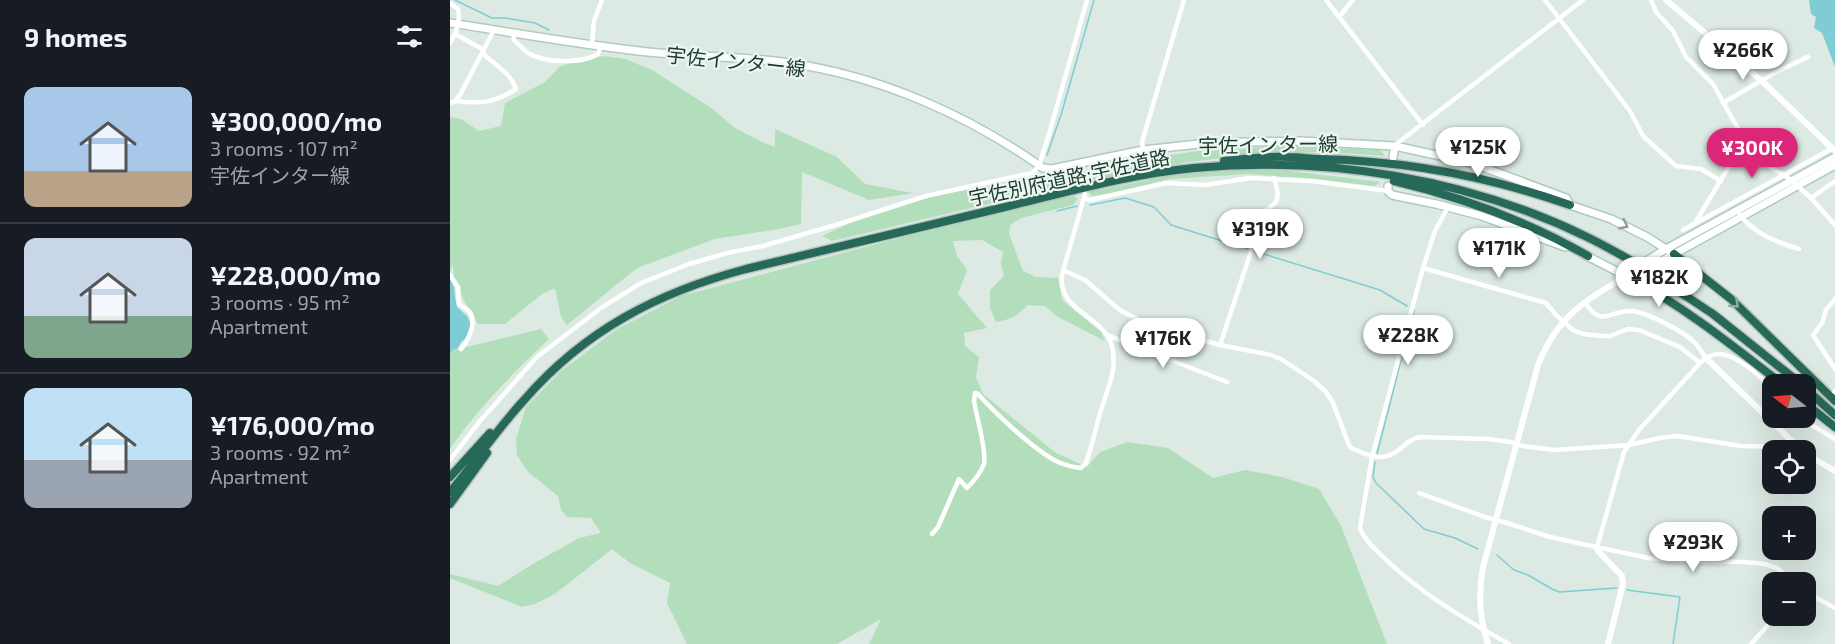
<!DOCTYPE html>
<html lang="en">
<head>
<meta charset="utf-8">
<style>
	:root { --surface:#171b24; --page:#20242c; --text:#f1f3f6; --muted:#9ea1a6; --line:#363941; --accent:#db2777 }
	body { margin:0; font-family:"Exo 2","Noto Sans JP",sans-serif; background:var(--page); color:var(--text); height:100vh; display:flex; flex-direction:column; font-size:22px; white-space:nowrap }
	* { box-sizing:border-box; margin:0 }
	p { font-size:20px; color:var(--muted) }
	.icon { flex:none; width:33px; height:33px; fill:none; stroke:currentColor; stroke-width:2; stroke-linecap:round; stroke-linejoin:round }
	.map { position:relative; flex:1; overflow:hidden }
	.sheet { display:flex; flex-direction:column; background:var(--surface); width:450px }
	.sheet>* { flex:none }
	.needle { width:39px; rotate:286deg }
	.buttons { position:absolute; left:1312px; top:374px; display:grid; gap:12px }
	.buttons a { display:grid; place-items:center; width:54px; height:54px; border-radius:12px; background:var(--surface); box-shadow:0 6px 24px #0002; font-size:30px }
	.price { position:absolute; translate:-50% -51px; padding:0 14px; border-radius:21px; background:#fff; color:#222; font-size:20px; line-height:39px; filter:drop-shadow(0 2px 3px #0008) }
	.price::after { content:''; position:absolute; left:50%; top:36px; width:18px; height:14px; margin-left:-9px; background:inherit; clip-path:polygon(0 0,100% 0,50% 100%) }
	.price.active { background:var(--accent); color:#fff }
	ul { padding:0; list-style:none }
	li { display:flex; align-items:center; gap:18px; height:150px; padding:0 24px }
	li+li { border-top:2px solid var(--line) }
	li span { display:grid; place-items:center; flex:none; width:168px; height:120px; border-radius:12px; color:#555 }
	li>.icon { margin-inline-start:auto }
	span .icon { width:72px; height:72px; fill:#fffc; stroke-width:1 }
	li b { font-size:26px }
	h2 { display:flex; justify-content:space-between; align-items:center; height:72px; padding:0 24px; font-size:26px }
	main { display:flex; flex:1; min-height:0 }
	.map>svg:first-child { display:block }
	.green { fill:#b3debc }
	.water { fill:#7ecdd5 }
	.lines { fill:none; stroke-linecap:round; stroke-linejoin:round }
	.stream { stroke:#7ecdd5; stroke-width:1.5 }
	.minor-tunnel { stroke:#b6c7bf; stroke-width:4.5; stroke-dasharray:4.5 2; stroke-linecap:butt }
	.secondary-casing { stroke:#afcbbf; stroke-width:10 }
	.motorway-casing { stroke:#bbc4c1; stroke-width:11 }
	.minor { stroke:#fff; stroke-width:4.5 }
	.tertiary { stroke:#fff; stroke-width:6 }
	.secondary { stroke:#fff; stroke-width:7 }
	.motorway { stroke:#276958; stroke-width:8 }
	.motorway-bridge-casing { stroke:#bbc4c1; stroke-width:11; stroke-linecap:butt }
	.minor-bridge { stroke:#fff; stroke-width:4.5 }
	.motorway-bridge { stroke:#276958; stroke-width:8 }
	.oneway { stroke:#8e9c98 }
	.oneway2 { stroke:#8ab0a4 }
	.labels { text-anchor:middle; dominant-baseline:central; stroke-width:4.5; stroke-linejoin:round; paint-order:stroke }
	.street-label { font-size:20px; fill:#1d3a31; stroke:#edf7f1 }
</style>
</head>
<body>
<main>
<section class="sheet">
<h2>9 homes<svg class="icon" aria-label="filters" viewBox="0 0 24 24"><path d="M4 7h16M4 17h16"/><circle cx="9" cy="7" r="2"/><circle cx="15" cy="17" r="2"/></svg></h2>
<ul>
<li><span style="background:linear-gradient(#a9c7e8 70%,#b9a48a 0)"><svg class="icon" aria-label="home" viewBox="0 0 24 24"><path d="M3 11l9-7 9 7M6 9v11h12V9"/></svg></span><div><b>¥300,000/mo</b><p>3 rooms · 107 m²</p><p>宇佐インター線</p></div></li>
<li><span style="background:linear-gradient(#c9d6e8 65%,#7fa58c 0)"><svg class="icon" aria-label="home" viewBox="0 0 24 24"><path d="M3 11l9-7 9 7M6 9v11h12V9"/></svg></span><div><b>¥228,000/mo</b><p>3 rooms · 95 m²</p><p>Apartment</p></div></li>
<li><span style="background:linear-gradient(#bfe0f5 60%,#9aa5b1 0)"><svg class="icon" aria-label="home" viewBox="0 0 24 24"><path d="M3 11l9-7 9 7M6 9v11h12V9"/></svg></span><div><b>¥176,000/mo</b><p>3 rooms · 92 m²</p><p>Apartment</p></div></li>
</ul>
</section>
<div class="map">
<svg width="1385" height="644" viewBox="0 0 1385 644">
	<rect width="100%" height="100%" fill="#dceae3"/>
	<path class="green" d="M155,56L175,59L202,70L260,107L285,128L314,143L325,147V129L387,157L415,184L463,193L419,200L352,172L351,224L329,229L265,239L187,268L117,325L111,317L105,288L92,294L55,324H28C18,307 2,284 3,264L0,272V117L11,119L29,131L51,126L55,103L95,82L109,67L128,61Z
		M844,146L930,150L935,156L874,152L816,154L737,162L567,197L382,241L372,236L440,205L524,188L635,172L663,164L754,150Z
		M803,169L840,171L931,182L924,186L865,179L797,174L720,179L660,194L642,196L638,192L725,175Z
		M624,196L628,199L623,205L571,218L560,225L559,234L573,271L586,277L608,278L612,300L651,332L655,341L608,317L595,306L578,305C568,315 560,320 546,322L540,308V290L554,276L551,263L553,252L532,240L503,241L507,256L517,270L508,294L537,328L514,333L515,346L529,357L526,377L533,394L606,453L637,467L650,452L677,442L718,448L763,478L795,470L832,477L869,489L891,526L937,644H419L431,619L387,644H237L217,603L220,583L180,563L162,549L105,594L85,604L72,607L0,578V574L48,586L81,565L129,538L151,533L141,518L117,517L111,510L108,496L77,471L67,455L66,439L76,407L111,371L167,329L231,296L468,233L593,202Z
		M91,329L99,339C63,373 28,408 0,449V351Z"/>
	<path class="water" d="M1359,0H1385V67L1372,33L1364,28L1366,17L1361,14Z
		M0,279L4,287L5,297L7,307L17,316L21,324L16,339L12,341L7,349L2,350L0,354Z"/>
	<g class="lines">
		<path class="stream" d="M5,0L42,18H55L85,23L99,30
			M597,155L611,115L644,0
			M640,205L675,198L704,207L721,225L798,249
			M607,211L627,206
			M804,251L930,290L957,306
			M927,454L964,310
			M925,462L923,477L926,483L974,529L1005,538L1028,549
			M1047,555L1064,570L1078,575L1102,589L1109,592L1167,588
			M1177,590L1230,597L1223,644"/>
		<path class="minor-tunnel" d="M631,172L634,188
			M1362,414L1381,395"/>
		<defs>
			<path id="secondary" d="M0,23C66,33 132,45 198,52C245,57 292,56 339,63C430,76 518,115 593,168L602,169L693,150L758,143L851,141L945,146L1022,163L1116,198L1120,205L1161,219L1197,237L1224,254
				M943,157L945,146
				M938,186V191L942,195L986,204L1032,216L1115,247
				M1133,254L1176,276L1190,273L1385,165
				M1177,275L1185,268L1216,249L1385,157"/>
			<path id="motorway" d="M774,161C795,159 817,156 838,157C849,157 859,159 870,159C957,161 1038,176 1120,205
				M944,181C1012,197 1077,221 1138,256
				M1224,254L1281,299L1385,401
				M1204,275L1263,314L1351,384
				M1176,276C1232,305 1282,345 1332,384
				M1356,389L1385,415
				M1356,404L1385,427
				M0,477L40,433
				M0,492C26,461 48,428 75,399C135,330 209,292 296,269C382,248 469,228 555,207C618,192 680,174 744,168C878,156 1016,178 1137,237C1152,244 1167,253 1182,261
				M0,504L37,453"/>
		</defs>
		<use href="#secondary" class="secondary-casing"/>
		<use href="#motorway" class="motorway-casing"/>
		<path class="minor" d="M876,0L973,125
			M1095,0L1180,111L1193,136L1226,166L1251,169L1271,181
			M1201,0L1206,12L1223,31L1236,57L1263,84L1300,150L1311,161L1341,180L1361,198L1385,225
			M0,3L8,9C11,22 6,32 0,43
			M889,17L903,0
			M63,33L64,40C68,44 73,49 78,53C94,63 132,64 148,54L151,46
			M5,34L34,50
			M142,44L144,21L152,0
			M5,101C31,104 44,103 66,89C61,73 44,64 32,53
			M0,103L5,101L10,95L44,30
			M1273,103L1328,71L1358,57
			M945,145L1133,0
			M693,150L692,142L734,0
			M635,198L640,200L716,183L756,185L800,178L862,181L938,191
			M1361,198L1385,181
			M998,207L985,231L973,268L922,457L910,528C914,539 922,546 930,554C967,591 1014,619 1059,644
			M1290,215C1305,234 1326,242 1349,249
			M1245,223L1281,163L1296,144
			M1233,230L1383,148
			M973,268L1096,303L1106,315
			M613,270L635,280L671,311L696,323L726,333L770,345L821,355L831,359L864,381L877,393L883,403L899,445L901,448C919,456 933,463 950,449C957,443 961,439 970,437L1038,439L1061,442L1072,446L1105,450L1179,445L1210,438L1227,436L1291,446L1347,447
			M0,275L8,287L9,304C13,307 19,310 21,314C26,324 18,341 11,349
			M1385,299L1376,310L1372,323L1363,335L1385,369
			M1134,302C1155,330 1158,309 1183,311C1198,313 1235,332 1245,343C1249,347 1252,353 1256,358
			M1123,330L1133,334L1152,336H1160L1178,329L1189,330L1230,347L1250,363
			M657,335L777,382
			M770,345L813,215C817,209 819,208 824,204C831,198 826,186 824,178
			M1384,392L1385,391
			M1348,417L1385,439
			M0,460L30,421L87,357L151,308L191,283L239,264L277,253L313,246L389,224L476,196L582,173L589,166L599,134L637,0
			M969,493L1035,517
			M1057,523L1100,537L1198,558L1234,561L1295,562L1315,564L1327,568L1345,582
			M482,534L488,527L509,479L517,488C523,482 531,472 534,464C537,451 526,415 524,401L525,393L528,394C545,413 585,451 608,462C615,465 623,467 631,468L636,463C642,446 646,427 651,410C655,397 661,383 663,370C664,362 664,351 661,343C651,315 608,311 612,275L635,194
			M1147,547L1174,452L1189,430L1250,363C1254,359 1260,355 1267,354C1285,352 1312,378 1323,390
			M1356,592L1385,608
			M1301,644L1327,615"/>
		<path class="tertiary" d="M1216,0L1312,81L1385,151
			M1256,358L1351,450
			M1356,454L1385,471
			M1147,547L1148,551L1172,576L1173,584L1158,644
			M1038,644C1029,618 1028,594 1033,567L1088,365C1107,317 1133,302 1176,276"/>
		<use href="#secondary" class="secondary"/>
		<use href="#motorway" class="motorway"/>
		<defs>
			<path id="motorway-bridge" d="M1182,261L1204,275"/>
		</defs>
		<use href="#motorway-bridge" class="motorway-bridge-casing"/>
		<path class="minor-bridge" d="M1106,315L1123,330
			M1035,517L1057,523"/>
		<use href="#motorway-bridge" class="motorway-bridge"/>
	</g>
	<defs><path id="oneway-chevron" d="M-2-3.5L2.5 0L-2 3.5" fill="none" stroke-width="1.6" stroke-linecap="round" stroke-linejoin="round" transform="scale(1.5)"/></defs>
	<use class="oneway" href="#oneway-chevron" transform="translate(1174 225) rotate(27)"/>
	<use class="oneway2" href="#oneway-chevron" transform="translate(1285 304) rotate(42)"/>
	<g class="labels">
		<g class="street-label">
			<text transform="translate(286 61) rotate(6)">宇佐インター線</text>
			<text transform="translate(818 144) rotate(-1)">宇佐インター線</text>
			<text transform="translate(619 177) rotate(-12)">宇佐別府道路;宇佐道路</text>
		</g>
	</g>
</svg>
<div class="buttons">
<a><svg class="needle" viewBox="-14 -14 28 28"><path d="M0-13l5 13h-10z" fill="#e53935"/><path d="M0 13l5-13h-10z" fill="#9ea1a6"/></svg></a>
<a><svg class="icon" aria-label="locate" viewBox="0 0 24 24"><circle cx="12" cy="12" r="6"/><path d="M12 2v4M12 18v4M2 12h4M18 12h4"/></svg></a>
<a>+</a>
<a>−</a>
</div>
<b class="price" style="left:1293px;top:81px">¥266K</b>
<b class="price" style="left:1028px;top:178px">¥125K</b>
<b class="price active" style="left:1302px;top:179px">¥300K</b>
<b class="price" style="left:810px;top:260px">¥319K</b>
<b class="price" style="left:1049px;top:279px">¥171K</b>
<b class="price" style="left:1209px;top:308px">¥182K</b>
<b class="price" style="left:958px;top:366px">¥228K</b>
<b class="price" style="left:713px;top:369px">¥176K</b>
<b class="price" style="left:1243px;top:573px">¥293K</b>
</div>
</main>
</body>
</html>
